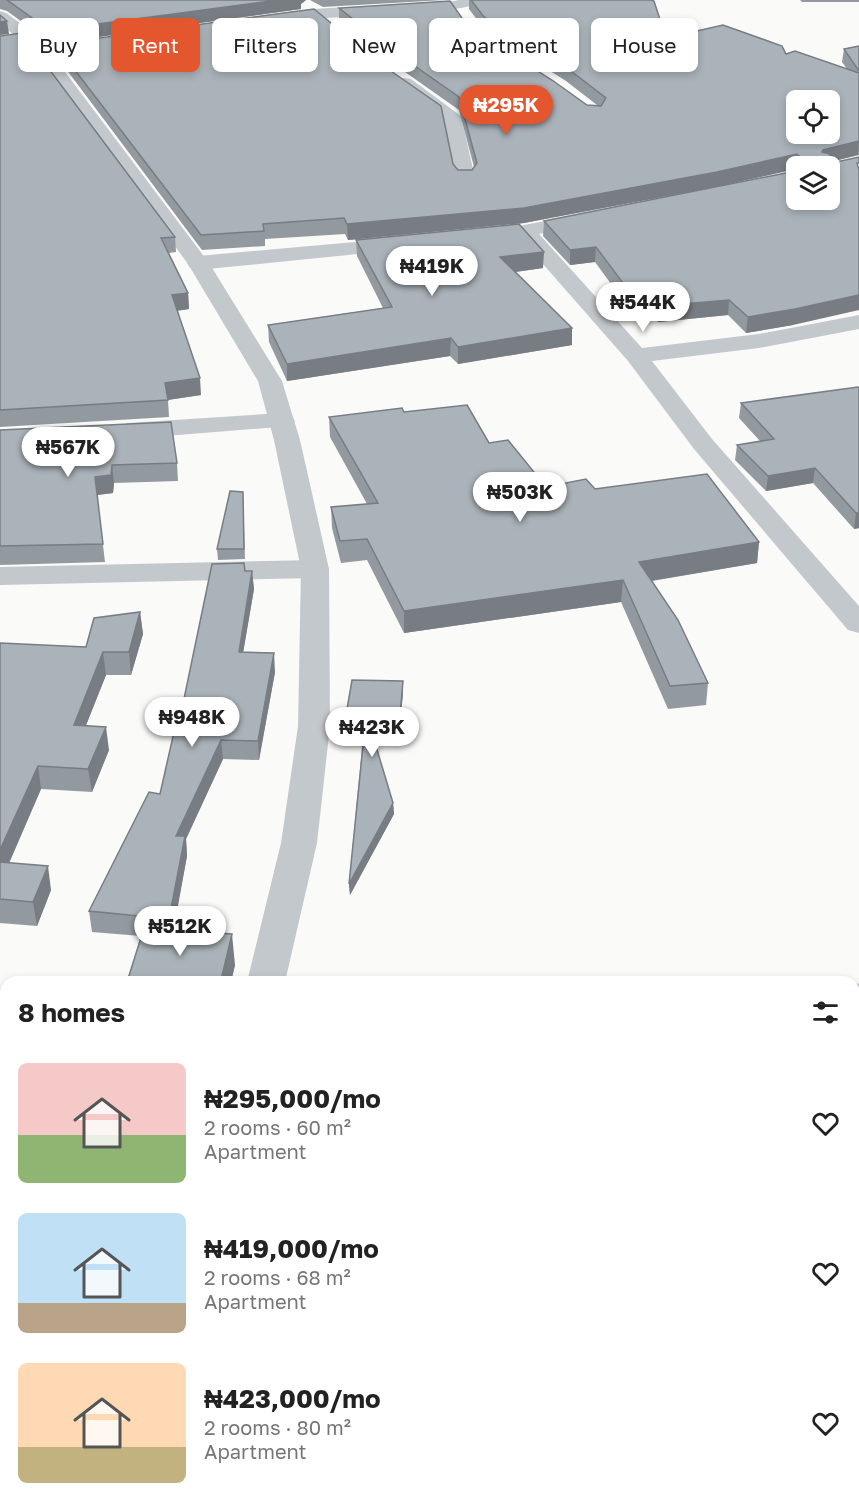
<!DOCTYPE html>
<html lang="en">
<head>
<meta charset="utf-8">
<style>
	:root { --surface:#fff; --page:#f6f6f6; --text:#222; --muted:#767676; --accent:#e4572e }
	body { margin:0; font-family:"Golos Text",sans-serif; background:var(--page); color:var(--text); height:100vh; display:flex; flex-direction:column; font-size:22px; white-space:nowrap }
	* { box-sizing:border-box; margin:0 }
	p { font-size:20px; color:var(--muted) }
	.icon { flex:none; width:33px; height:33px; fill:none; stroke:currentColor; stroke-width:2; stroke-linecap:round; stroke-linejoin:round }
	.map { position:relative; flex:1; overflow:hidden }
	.drawer { position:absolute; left:0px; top:976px; width:860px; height:536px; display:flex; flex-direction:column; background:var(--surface); border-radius:18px 18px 0 0; box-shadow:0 3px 9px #0003 }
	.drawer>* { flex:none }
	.top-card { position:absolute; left:18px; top:18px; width:824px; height:54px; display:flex; gap:12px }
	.controls { position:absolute; left:786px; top:90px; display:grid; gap:12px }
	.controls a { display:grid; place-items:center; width:54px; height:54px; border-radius:9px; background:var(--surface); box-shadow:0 3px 9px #0003; font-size:30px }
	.price { position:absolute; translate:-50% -51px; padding:0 14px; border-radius:21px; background:#fff; color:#222; font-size:20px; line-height:39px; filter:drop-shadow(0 2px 3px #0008) }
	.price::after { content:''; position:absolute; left:50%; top:36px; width:18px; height:14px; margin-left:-9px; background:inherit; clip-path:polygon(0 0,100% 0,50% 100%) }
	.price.selected { background:var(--accent); color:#fff }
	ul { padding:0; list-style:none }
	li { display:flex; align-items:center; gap:18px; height:150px; padding:0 18px }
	li span { display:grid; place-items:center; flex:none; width:168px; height:120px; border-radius:9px; color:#555 }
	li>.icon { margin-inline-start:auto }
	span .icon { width:72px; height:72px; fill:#fffc; stroke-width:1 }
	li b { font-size:26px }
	h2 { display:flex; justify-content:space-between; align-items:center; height:72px; padding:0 18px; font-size:26px }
	.pill { padding:0 21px; border-radius:9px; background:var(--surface); box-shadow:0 3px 9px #0003; font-size:21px; line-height:54px }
	.pill.selected { background:var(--accent); color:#fff }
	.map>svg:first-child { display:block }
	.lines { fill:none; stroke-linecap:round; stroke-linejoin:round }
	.minor { fill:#c3c8cc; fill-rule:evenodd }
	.tertiary { fill:#c3c8cc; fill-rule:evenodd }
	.wall { fill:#929a9f }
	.shaded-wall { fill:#777d82 }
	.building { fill:#aab3b9; stroke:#777d82; stroke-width:1.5; fill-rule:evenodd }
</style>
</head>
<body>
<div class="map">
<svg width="859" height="1511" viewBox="0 0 859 1511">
	<rect width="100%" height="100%" fill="#fafaf8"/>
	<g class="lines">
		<path class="minor" d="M459,0H485L483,3C428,18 371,13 316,19C303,20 275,30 267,20C280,3 428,8 459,0Z
			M102,39L110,44L108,48L41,57L35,56L33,52L35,48L41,47Z
			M405,78L411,79L461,116L475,178L472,182H458L455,178L443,118L399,87L396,83L399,79Z
			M587,213L594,215L597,219L594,223L539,234L642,348L759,334L859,315V329L759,348L652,361L712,439L859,606V633L848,630L694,449L628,361L514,231L517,227L524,225Z
			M400,238L408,239L411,244L408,249L198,270L190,268L187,263L190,258L198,256Z
			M282,413L291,416L295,421L291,426L128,439L119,436L115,431L119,426L128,423Z
			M315,560L325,563L329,569L325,575L315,578L0,585V567Z
			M859,983V1011L854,1013V985Z"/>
		<path class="tertiary" d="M0,11L6,13L35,34L47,48L209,263L282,381L300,440L329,569L330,726L317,843L285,982H247L281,843L298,726L301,569L274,440L258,381L188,264L35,56L23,42L0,24Z
			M6,1504V1506H56L54,1511H3Z"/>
	</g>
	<path class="wall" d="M0,0H306L301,4V9L47,44L36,32L7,11L0,9Z
		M310,0H444L323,7Z
		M469,0H651L666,38L786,54L847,69L842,62L844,49L859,46V155L831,162L793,325L746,333L728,315L658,322L654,316L636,318L595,262L570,265L543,236L544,221L830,166H796V170V169L524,223L348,240L345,234L265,239V246L202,250L57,57L55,44L453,164L458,170H472L474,167L459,110L395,65L339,20V8L469,28L587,105H597L566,81L484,29L469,9Z
		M800,0H859V2H802Z
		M0,36L175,237L176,252L169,253L188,293L189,309L177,311L201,395L168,400L169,417L0,427Z
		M356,240L543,268L515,272L572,345L458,364L450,356L287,381L269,342L268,325L383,308L357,256Z
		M858,387L859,528L854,529L813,483L766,491L735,460L737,445L760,441L739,418L741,403Z
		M404,412L489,443L546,487L595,489L759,542L757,563L652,581L708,683L706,705L668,709L621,602L404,633L367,560L341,563L332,528L331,507L367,504L330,437L329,417Z
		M0,430L177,463L178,481L114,483L113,493L97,495L105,562L0,565Z
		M243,492L245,559L218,560L217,549Z
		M245,571H252L254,589L243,652L275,672L259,760L223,759L186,839L187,856L173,930L235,965L231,982H127L141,936L92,932L89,911L160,794L179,723Z
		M140,612L143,634L131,675H106L86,725L109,750L92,792L41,789L9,863L51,890L37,926L0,923V643L86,647Z
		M403,692L399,738L373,737L393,803L394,814L350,895L349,884L363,737L352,736L348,720L347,709Z
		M854,1207L859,1227V1329H854Z
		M396,1506H583V1511H396Z
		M679,1506H854L859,1511H678Z"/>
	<path class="shaded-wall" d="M279,0H306L301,4V9L47,44L45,31Z
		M7,21L9,34L0,35V22Z
		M859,141L858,155L821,164L822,152L823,150Z
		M797,154L796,169L716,187L524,223L348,240L347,224Z
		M596,247L595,262L570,265V250Z
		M544,252L543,268L500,274V257Z
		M188,293L189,309L173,311L172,295Z
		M859,295V310L793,325L746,333L748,317Z
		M655,300L654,316L636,318L637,302Z
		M729,300L728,315L658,322L660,306Z
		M572,328V345L458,364V347Z
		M451,338L450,356L287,381V364Z
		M200,378L201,395L167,400L165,383Z
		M112,465L114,483L113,493L97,495L105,562L95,477Z
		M815,468L813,483L766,491L768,476Z
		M856,513H859V528L854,529Z
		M759,542L757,563L637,583L639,562Z
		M252,571L254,589L240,671L239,652Z
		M623,580L621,602L404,633V611Z
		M140,612L143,634L131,675L129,652Z
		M103,652L106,675L77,748L74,725Z
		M274,653L275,672L259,760L258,741Z
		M403,681V692L399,738V726Z
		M106,727L109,750L92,792L88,769Z
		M221,740L223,759L186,839L187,856L172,939L169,919L176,836Z
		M38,766L41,789L0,884V850Z
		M393,803L394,814L350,895L349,884Z
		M48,866L51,890L37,926L33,902Z
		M232,934L235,965L231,982H212Z"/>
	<path class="building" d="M7,0H279L45,31L35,20Z
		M471,0H651L654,1L666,38L723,25L782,46L786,54L795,51L859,73V141L823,150L822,152L830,154V161L832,163L859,157V163H857L859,170V295L795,309L748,317L729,300L660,306L655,300L637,302L596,247L570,250L544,221L796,171V200H830V166H799L800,157L797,154L717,172L524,208L347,224L344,218L263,224L264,231L201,235L55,44L314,9L381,64L441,106L453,164L458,170H472L477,163L459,97L395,52L339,8L450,1L469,28L552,80L587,105L601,106L606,98L567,68L484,17ZM796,100H830V134H796Z
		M0,15L7,21L0,22Z
		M22,33L175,237L161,238L188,293L172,295L200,378L165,383L168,400L0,410V36Z
		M859,46V71L844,49Z
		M519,224L544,252L500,257L572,328L458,347L451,338L287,364L268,325L392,307L356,240Z
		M858,387L859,388V513H856L815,468L768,476L737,445L774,439L741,403Z
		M467,405L489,443L508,440L546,487L586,479L595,489L707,474L759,542L639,562L678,620L708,683L670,686L623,580L404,611L367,539L340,541L331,507L378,503L329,417L402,408L404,412Z
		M171,422L177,463L112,465L111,475L95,477L103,544L0,546V430Z
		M230,491L243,492L244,549H217Z
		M244,563L245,571H252L239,652L274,653L258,741L221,740L176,836H185L169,919L89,911L149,792L160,794L176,723H179L212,564Z
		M140,612L129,652H103L74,725L106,727L88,769L38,766L0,850V643L86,647L94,618Z
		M352,680L403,681L399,726H370L393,803L349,884L365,726L351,725L347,709Z
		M0,862L48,866L33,902L0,899Z
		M144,928L232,934L221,980L212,982H127Z
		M854,1207L859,1227V1297H854Z
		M854,1363H859V1511H686L684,1506H854Z"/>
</svg>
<div class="controls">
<a><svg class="icon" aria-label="locate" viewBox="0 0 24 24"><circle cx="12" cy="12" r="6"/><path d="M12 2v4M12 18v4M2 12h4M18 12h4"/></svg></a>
<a><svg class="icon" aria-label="layers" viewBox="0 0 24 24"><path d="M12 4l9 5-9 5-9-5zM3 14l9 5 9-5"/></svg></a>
</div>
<b class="price selected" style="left:506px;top:136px">₦295K</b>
<b class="price" style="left:432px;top:297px">₦419K</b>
<b class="price" style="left:643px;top:333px">₦544K</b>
<b class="price" style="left:68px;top:478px">₦567K</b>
<b class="price" style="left:520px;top:523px">₦503K</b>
<b class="price" style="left:192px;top:748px">₦948K</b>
<b class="price" style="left:372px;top:758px">₦423K</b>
<b class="price" style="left:180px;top:957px">₦512K</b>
<div class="top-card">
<a class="pill">Buy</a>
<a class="pill selected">Rent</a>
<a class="pill">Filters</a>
<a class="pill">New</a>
<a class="pill">Apartment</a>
<a class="pill">House</a>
</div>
<section class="drawer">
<h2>8 homes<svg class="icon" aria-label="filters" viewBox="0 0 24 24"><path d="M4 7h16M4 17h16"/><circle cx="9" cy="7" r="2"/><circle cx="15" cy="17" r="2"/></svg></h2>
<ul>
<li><span style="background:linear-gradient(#f6c9c9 60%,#8fb573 0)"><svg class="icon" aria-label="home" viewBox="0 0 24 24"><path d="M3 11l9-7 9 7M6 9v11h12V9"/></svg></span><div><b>₦295,000/mo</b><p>2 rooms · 60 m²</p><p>Apartment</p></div><svg class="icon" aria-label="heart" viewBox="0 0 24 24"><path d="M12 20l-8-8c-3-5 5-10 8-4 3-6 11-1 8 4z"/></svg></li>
<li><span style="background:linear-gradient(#bfe0f5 75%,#b9a48a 0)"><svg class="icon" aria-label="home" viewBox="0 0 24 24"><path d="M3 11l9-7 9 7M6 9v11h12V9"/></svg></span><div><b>₦419,000/mo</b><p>2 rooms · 68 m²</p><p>Apartment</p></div><svg class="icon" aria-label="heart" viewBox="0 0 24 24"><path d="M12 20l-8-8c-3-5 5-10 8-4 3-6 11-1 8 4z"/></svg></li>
<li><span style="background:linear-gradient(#ffd9b3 70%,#c2b280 0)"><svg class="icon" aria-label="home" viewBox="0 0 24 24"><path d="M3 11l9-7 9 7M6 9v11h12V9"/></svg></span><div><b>₦423,000/mo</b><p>2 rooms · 80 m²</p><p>Apartment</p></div><svg class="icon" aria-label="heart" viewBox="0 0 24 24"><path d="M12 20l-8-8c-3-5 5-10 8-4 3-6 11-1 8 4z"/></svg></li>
</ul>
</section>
</div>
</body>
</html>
